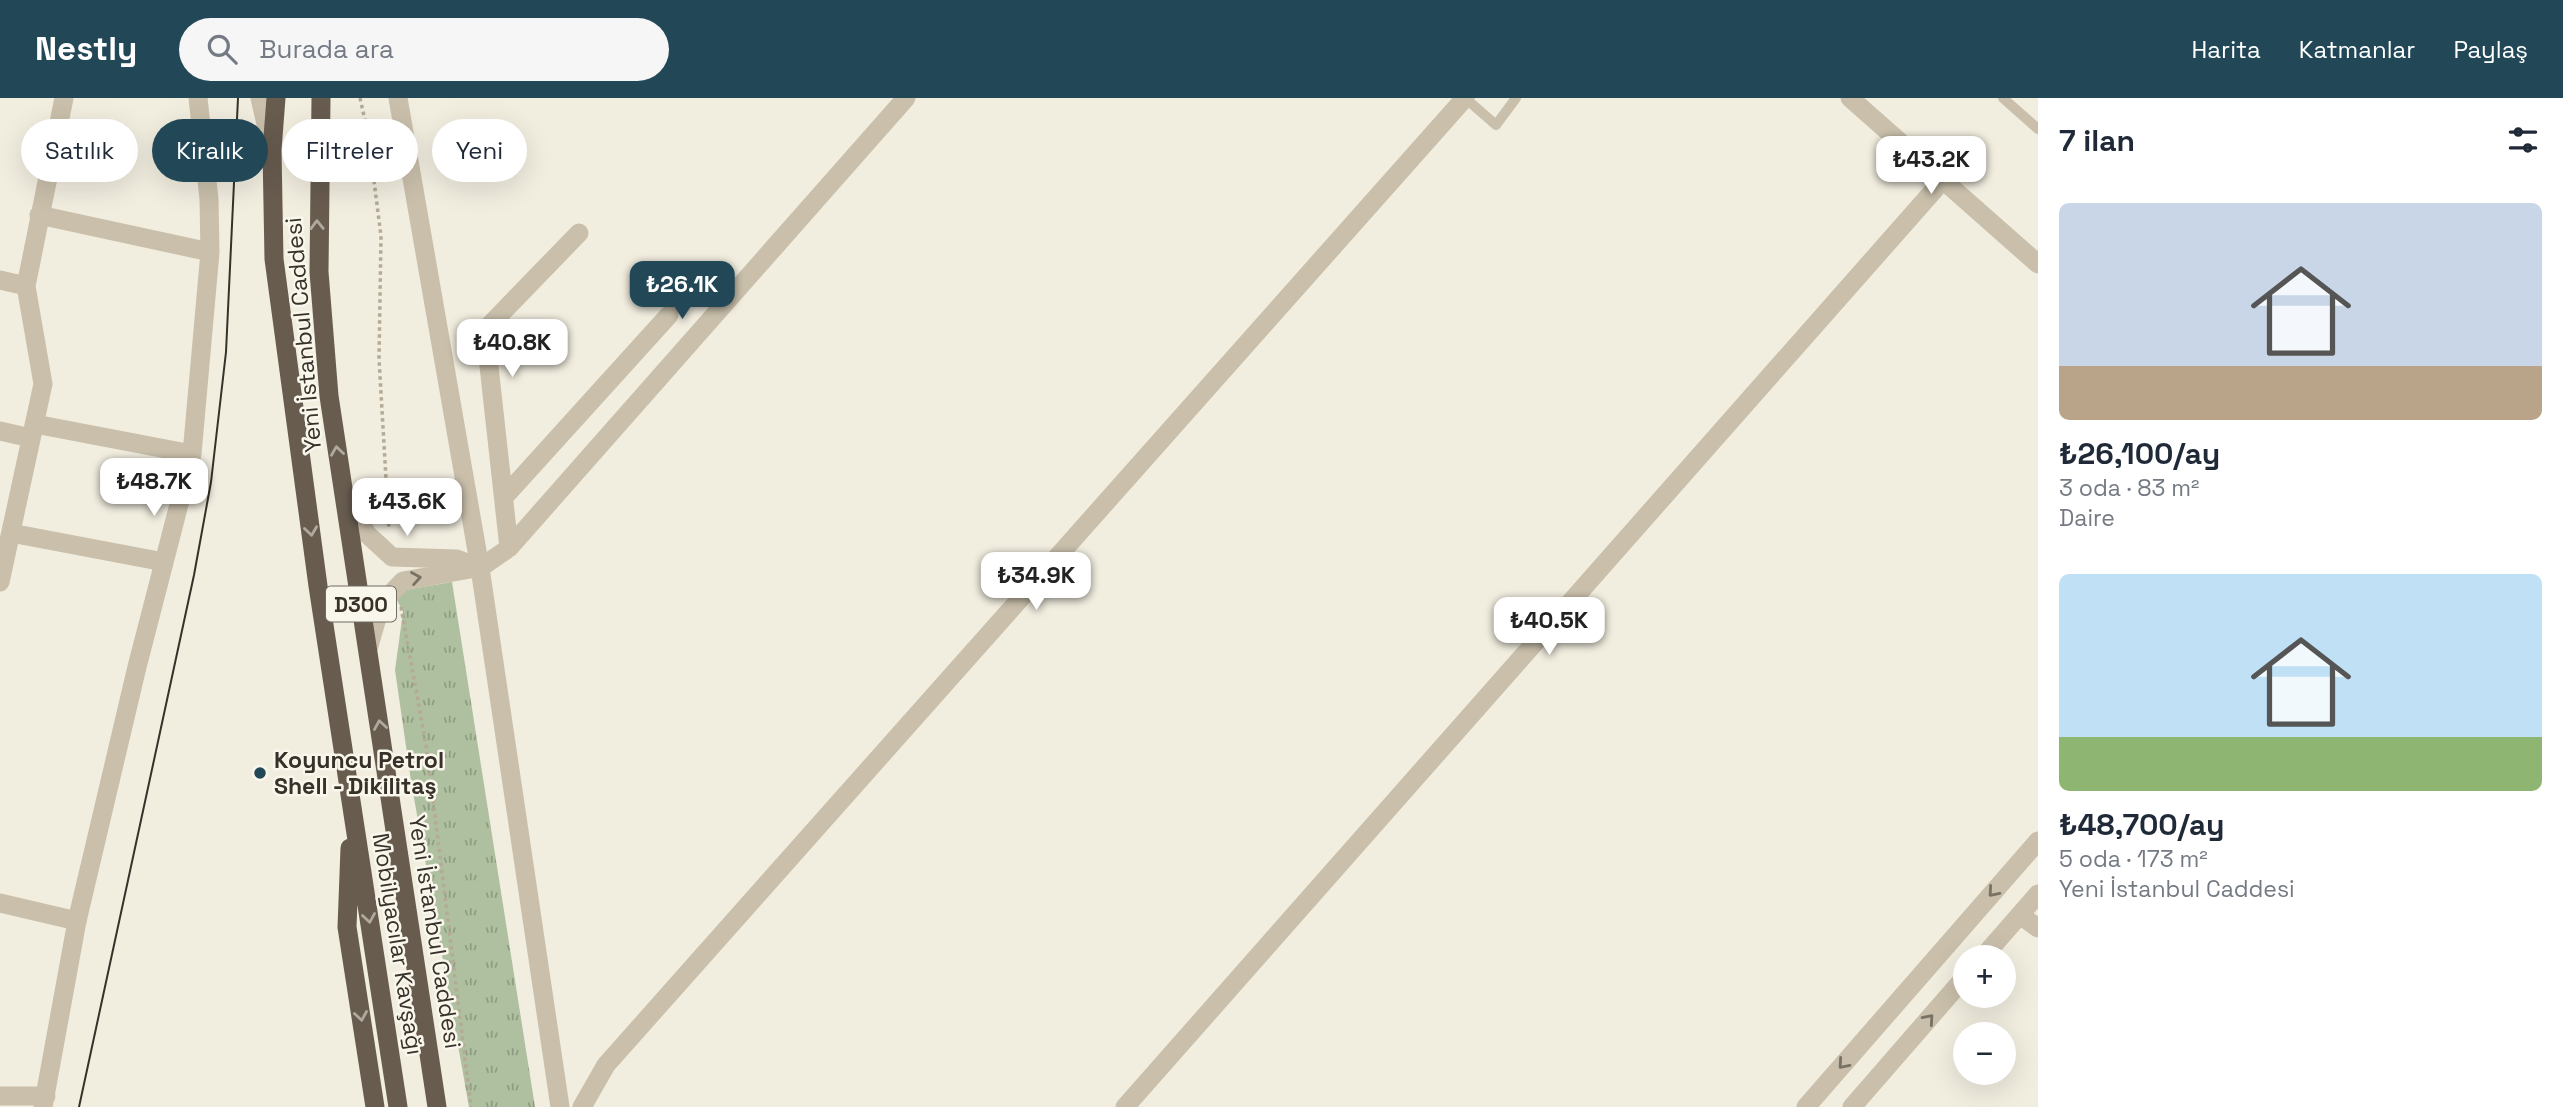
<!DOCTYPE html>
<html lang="tr">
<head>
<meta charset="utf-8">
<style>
	:root { --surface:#fff; --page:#f6f6f7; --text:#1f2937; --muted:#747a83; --accent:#224857 }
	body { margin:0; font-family:"Space Grotesk",sans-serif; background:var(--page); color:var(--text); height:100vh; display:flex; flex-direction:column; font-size:26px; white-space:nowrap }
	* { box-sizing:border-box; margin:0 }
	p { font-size:23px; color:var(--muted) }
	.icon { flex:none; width:38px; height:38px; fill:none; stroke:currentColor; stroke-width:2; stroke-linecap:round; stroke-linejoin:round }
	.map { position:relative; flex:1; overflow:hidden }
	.sheet { display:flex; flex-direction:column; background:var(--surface); width:525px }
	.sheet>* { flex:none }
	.hud { position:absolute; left:21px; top:21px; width:665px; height:63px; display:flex; gap:14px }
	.buttons { position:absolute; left:1953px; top:847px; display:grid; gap:14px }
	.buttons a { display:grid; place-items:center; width:63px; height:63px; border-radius:50%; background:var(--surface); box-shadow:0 7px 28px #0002; font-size:35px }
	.price { position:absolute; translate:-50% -60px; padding:0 16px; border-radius:14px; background:#fff; color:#222; font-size:23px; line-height:46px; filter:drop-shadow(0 2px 4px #0008) }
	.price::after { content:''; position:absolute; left:50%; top:42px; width:21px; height:16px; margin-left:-10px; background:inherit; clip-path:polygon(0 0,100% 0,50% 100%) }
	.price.selected { background:var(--accent); color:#fff }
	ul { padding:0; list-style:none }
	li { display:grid; align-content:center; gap:14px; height:371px; padding:0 21px }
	li span { display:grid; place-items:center; height:217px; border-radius:10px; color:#555 }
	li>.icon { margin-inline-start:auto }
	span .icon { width:126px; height:126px; fill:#fffc; stroke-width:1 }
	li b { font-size:30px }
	h2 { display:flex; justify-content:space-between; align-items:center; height:84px; padding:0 21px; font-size:30px }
	.chip { padding:0 24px; border-radius:32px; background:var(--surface); box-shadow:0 7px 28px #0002; font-size:24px; line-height:63px }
	.chip.selected { background:var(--accent); color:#fff }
	header { display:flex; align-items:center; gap:42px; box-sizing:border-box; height:98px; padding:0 35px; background:var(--accent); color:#fff }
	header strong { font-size:33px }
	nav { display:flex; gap:38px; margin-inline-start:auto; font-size:24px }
	.search { width:490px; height:63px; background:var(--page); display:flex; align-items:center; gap:18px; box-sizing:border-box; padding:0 24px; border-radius:38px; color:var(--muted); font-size:26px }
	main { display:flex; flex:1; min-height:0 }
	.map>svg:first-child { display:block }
	.grass { fill:url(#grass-tufts) }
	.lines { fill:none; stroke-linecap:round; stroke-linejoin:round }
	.path { stroke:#b5aa95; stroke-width:3.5; stroke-dasharray:3.5 3.5; stroke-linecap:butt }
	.service { stroke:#c9bfab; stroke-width:10 }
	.minor { stroke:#c9bfab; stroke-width:19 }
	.tertiary { stroke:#c9bfab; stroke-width:19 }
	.trunk { stroke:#685c4f; stroke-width:19 }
	.tram { stroke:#37312a; stroke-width:2 }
	.oneway { stroke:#b0a99d }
	.oneway2 { stroke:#797164 }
	.poi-dot { fill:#224857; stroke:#f9f6eb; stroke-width:2.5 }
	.labels { text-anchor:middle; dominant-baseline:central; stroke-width:5; stroke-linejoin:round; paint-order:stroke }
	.shield { fill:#f9f6eb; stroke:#716c64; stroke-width:2 }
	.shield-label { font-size:21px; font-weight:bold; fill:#37312a }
	.street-label { font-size:23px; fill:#37312a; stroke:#f9f6eb }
	.poi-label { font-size:23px; font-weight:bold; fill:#37312a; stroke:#f9f6eb; text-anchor:start }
</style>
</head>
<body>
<header>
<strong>Nestly</strong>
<div class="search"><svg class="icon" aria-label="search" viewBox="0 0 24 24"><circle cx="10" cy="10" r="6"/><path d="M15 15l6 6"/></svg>Burada ara</div>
<nav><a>Harita</a><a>Katmanlar</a><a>Paylaş</a></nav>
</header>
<main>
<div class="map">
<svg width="2038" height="1009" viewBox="0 0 2038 1009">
	<defs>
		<pattern id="grass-tufts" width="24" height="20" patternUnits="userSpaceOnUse" patternTransform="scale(1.75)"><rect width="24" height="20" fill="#aec09f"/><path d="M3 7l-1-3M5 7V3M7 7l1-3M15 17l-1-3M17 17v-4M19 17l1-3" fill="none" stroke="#8e9d82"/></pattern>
	</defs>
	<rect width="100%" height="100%" fill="#f1eddf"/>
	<path class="grass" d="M452,484L535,1009H469L411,683L395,572L403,514L393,494Z"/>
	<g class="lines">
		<path class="path" d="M360,0L368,36L381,138L379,261L389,432
			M401,509L427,653L471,1009"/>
		<path class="service" d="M1465,0L1496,27L1516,0
			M2003,0L2038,31"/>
		<path class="minor" d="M198,0L209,101L210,154
			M398,0L480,470L560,1009
			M1850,0L2038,166
			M39,117L210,154L192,356L137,569L77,823
			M0,182L26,188
			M35,326L192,356
			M0,333L31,340
			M505,398L669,217
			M11,435L164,464
			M509,450L485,232L579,135
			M480,470L509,450L906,0
			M0,484L43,286L26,188L64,0
			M2020,817L2038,830
			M582,1009L606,967L1465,0
			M1125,1009L1943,82"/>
		<path class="tertiary" d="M260,0L270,43
			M345,395L367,436L392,459L457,461L480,470
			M368,551L381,506L403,483L476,470
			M0,805L77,823L43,1009
			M1983,859L2038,796
			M0,998H46
			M1806,1009L2038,743
			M1852,1009L1965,879"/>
		<path class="trunk" d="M276,0L272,52L274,161L318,488L398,1009
			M321,0L319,174L329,298L437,1009
			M350,750L347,829L375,1009"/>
		<path class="tram" d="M79,1009L194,477L211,384L226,254L238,0"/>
	</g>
	<defs><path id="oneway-chevron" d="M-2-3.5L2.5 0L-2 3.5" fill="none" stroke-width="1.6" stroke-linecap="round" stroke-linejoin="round" transform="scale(1.75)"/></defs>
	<g class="oneway">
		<use href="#oneway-chevron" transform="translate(317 127) rotate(-91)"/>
		<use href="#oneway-chevron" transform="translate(337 353) rotate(-98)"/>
		<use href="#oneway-chevron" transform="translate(311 433) rotate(82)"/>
		<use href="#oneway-chevron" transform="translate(380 627) rotate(-99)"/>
		<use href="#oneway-chevron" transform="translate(369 820) rotate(81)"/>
		<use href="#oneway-chevron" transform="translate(361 918) rotate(81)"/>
	</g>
	<g class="oneway2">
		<use href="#oneway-chevron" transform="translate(416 480) rotate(-10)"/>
		<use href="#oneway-chevron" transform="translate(1993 794) rotate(131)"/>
		<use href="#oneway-chevron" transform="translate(1929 921) rotate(-49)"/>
		<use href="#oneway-chevron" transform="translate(1843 966) rotate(131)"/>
	</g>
	<circle class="poi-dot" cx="260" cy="675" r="7"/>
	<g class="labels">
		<rect class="shield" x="326" y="488.5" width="70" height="35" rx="5"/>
		<g class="shield-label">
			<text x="361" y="506">D300</text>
		</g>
		<g class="street-label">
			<text transform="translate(303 237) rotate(-95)">Yeni İstanbul Caddesi</text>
			<text transform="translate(435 834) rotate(81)">Yeni İstanbul Caddesi</text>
			<text transform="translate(398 846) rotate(81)">Mobilyacılar Kavşağı</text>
		</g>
		<g class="poi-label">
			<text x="274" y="662">Koyuncu Petrol<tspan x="274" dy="26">Shell - Dikilitaş</tspan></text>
		</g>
	</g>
</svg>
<div class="buttons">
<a>+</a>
<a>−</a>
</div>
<b class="price" style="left:1931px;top:98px">₺43.2K</b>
<b class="price selected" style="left:682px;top:223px">₺26.1K</b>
<b class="price" style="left:512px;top:281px">₺40.8K</b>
<b class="price" style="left:154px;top:420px">₺48.7K</b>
<b class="price" style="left:407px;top:440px">₺43.6K</b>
<b class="price" style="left:1036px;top:514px">₺34.9K</b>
<b class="price" style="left:1549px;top:559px">₺40.5K</b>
<div class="hud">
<a class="chip">Satılık</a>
<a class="chip selected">Kiralık</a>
<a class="chip">Filtreler</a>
<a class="chip">Yeni</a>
</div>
</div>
<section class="sheet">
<h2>7 ilan<svg class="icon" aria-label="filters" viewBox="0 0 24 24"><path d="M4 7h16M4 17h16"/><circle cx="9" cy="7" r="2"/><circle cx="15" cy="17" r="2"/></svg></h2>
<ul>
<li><span style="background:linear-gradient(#c9d6e8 75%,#b9a48a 0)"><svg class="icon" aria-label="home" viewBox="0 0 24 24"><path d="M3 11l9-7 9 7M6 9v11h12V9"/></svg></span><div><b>₺26,100/ay</b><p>3 oda · 83 m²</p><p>Daire</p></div></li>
<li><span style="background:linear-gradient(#bfe0f5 75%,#8fb573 0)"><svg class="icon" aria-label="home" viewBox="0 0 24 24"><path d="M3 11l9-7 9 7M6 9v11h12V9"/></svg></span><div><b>₺48,700/ay</b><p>5 oda · 173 m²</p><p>Yeni İstanbul Caddesi</p></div></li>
</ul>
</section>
</main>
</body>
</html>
